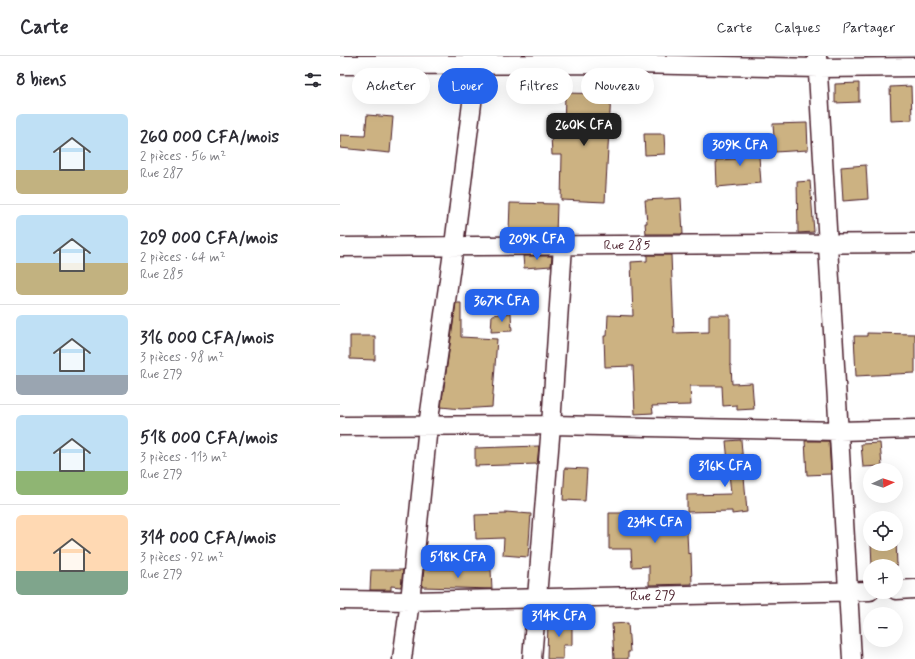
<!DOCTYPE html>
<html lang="fr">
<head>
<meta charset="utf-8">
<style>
	:root { --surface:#fff; --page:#f7f7f7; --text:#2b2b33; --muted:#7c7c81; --line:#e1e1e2; --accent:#2563eb }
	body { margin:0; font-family:Mynerve,sans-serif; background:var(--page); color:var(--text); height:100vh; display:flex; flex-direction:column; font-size:15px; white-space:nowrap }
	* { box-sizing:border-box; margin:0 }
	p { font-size:13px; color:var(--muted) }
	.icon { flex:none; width:22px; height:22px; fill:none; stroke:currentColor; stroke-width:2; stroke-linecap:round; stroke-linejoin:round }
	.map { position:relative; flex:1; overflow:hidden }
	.side { display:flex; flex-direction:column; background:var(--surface); width:340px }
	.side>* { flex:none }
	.guide { position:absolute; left:12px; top:12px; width:380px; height:36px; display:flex; gap:8px }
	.needle { width:26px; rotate:87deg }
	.fabs { position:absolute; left:523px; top:407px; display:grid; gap:8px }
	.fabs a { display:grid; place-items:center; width:40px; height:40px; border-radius:50%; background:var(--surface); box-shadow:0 4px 16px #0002; font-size:20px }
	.price { position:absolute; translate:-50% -34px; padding:0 9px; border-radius:8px; background:var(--accent); color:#fff; font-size:13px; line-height:26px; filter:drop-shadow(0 1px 2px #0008) }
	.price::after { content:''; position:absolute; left:50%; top:24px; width:12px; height:9px; margin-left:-6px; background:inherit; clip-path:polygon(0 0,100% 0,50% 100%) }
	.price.selected { background:#222; color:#fff }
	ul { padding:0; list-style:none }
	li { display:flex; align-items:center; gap:12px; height:100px; padding:0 16px }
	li+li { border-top:1px solid var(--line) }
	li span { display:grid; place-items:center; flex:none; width:112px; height:80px; border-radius:6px; color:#555 }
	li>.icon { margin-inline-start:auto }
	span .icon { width:48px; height:48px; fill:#fffc; stroke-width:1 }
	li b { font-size:17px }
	h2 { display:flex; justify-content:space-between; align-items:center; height:48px; padding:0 16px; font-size:17px }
	.chip { padding:0 14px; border-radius:18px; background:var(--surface); box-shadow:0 4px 16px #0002; font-size:14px; line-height:36px }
	.chip.selected { background:var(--accent); color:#fff }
	header { display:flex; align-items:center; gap:24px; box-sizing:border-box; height:56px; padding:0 20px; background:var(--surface); border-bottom:1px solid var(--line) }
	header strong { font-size:19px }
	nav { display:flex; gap:22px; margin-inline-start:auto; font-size:14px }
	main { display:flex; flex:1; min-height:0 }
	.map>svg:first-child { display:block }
	.building { fill:#ccb282; stroke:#4a1f2b }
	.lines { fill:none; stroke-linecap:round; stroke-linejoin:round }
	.minor-casing { stroke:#4a1f2b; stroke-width:21 }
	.minor { stroke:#fff; stroke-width:18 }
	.labels { text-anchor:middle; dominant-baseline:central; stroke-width:3; stroke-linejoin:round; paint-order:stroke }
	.street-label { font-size:14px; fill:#4a1f2b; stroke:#fff }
</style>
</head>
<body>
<header>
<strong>Carte</strong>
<nav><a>Carte</a><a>Calques</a><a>Partager</a></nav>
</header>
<main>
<section class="side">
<h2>8 biens<svg class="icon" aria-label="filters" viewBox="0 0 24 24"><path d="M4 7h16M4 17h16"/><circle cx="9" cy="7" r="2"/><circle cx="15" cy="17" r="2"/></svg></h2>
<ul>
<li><span style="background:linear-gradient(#bfe0f5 70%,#c2b280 0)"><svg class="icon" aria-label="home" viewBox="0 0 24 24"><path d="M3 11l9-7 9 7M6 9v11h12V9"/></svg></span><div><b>260 000 CFA/mois</b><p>2 pièces · 56 m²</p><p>Rue 287</p></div></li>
<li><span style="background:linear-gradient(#bfe0f5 60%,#c2b280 0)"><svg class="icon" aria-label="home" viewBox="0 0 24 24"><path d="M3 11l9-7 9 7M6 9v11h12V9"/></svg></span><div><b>209 000 CFA/mois</b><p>2 pièces · 64 m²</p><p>Rue 285</p></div></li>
<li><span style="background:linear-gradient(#bfe0f5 75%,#9aa5b1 0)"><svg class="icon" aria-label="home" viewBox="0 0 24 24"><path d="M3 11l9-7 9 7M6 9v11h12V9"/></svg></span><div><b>316 000 CFA/mois</b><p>3 pièces · 98 m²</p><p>Rue 279</p></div></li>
<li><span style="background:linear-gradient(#bfe0f5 70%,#8fb573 0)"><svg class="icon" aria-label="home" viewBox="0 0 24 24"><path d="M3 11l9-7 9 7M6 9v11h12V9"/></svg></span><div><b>518 000 CFA/mois</b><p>3 pièces · 113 m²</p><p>Rue 279</p></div></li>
<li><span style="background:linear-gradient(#ffd9b3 70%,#7fa58c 0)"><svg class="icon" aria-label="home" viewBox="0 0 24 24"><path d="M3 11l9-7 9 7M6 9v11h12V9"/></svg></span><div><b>314 000 CFA/mois</b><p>3 pièces · 92 m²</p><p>Rue 279</p></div></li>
</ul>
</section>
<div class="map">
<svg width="575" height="603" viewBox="0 0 575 603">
	<rect width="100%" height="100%" fill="#fff"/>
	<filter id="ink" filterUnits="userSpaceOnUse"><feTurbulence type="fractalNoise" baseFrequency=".025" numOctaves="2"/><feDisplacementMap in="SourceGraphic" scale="8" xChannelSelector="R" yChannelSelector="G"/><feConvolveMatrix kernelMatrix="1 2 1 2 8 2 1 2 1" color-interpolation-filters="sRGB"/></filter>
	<g filter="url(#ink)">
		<path class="building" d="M519,27V46L495,47V28Z
			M571,30L572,64L551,65L550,31Z
			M225,37L271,38L265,146L221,144L222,99H212L211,79L224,78Z
			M27,59L53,61L50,97L0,92V79L25,80Z
			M467,67L468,94L435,96L433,68Z
			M304,78H324L325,98L305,99Z
			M397,87H418L421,127L377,131L376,104L397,103Z
			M526,109L528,143L503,145L501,111Z
			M470,125L474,176L458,177L457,126Z
			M341,142L343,178H306L305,167H307L305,144Z
			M170,147L217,148L216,179H182V175H169Z
			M307,199H331L334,277L369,276V259H390V309H391L392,328L412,327L414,353L397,354V349L383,350L382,330H350L351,349L312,350L313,357L295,358L293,310L265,311L264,280H267L268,259L293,260L291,206L307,205Z
			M183,200H212L211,210L184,212Z
			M116,247H121V281L157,283L152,351L121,353L101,351Z
			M171,257L172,275L151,276L152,259Z
			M527,277L575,278V317L516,320L514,280H527Z
			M10,280H35V304L10,303Z
			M401,384L407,456L392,458V455L347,456V439L391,438L386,385Z
			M465,385H489L491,418L467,419Z
			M540,387L542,410L523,411L521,388Z
			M199,390L197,408L135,410V392Z
			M225,412L247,413L245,445L223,444Z
			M166,456L191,458L188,501L163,499L164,482L136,483L135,459L166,458Z
			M346,456L348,498L351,497L352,528L309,529V510L292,511L291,493H269V457H288V458Z
			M556,483L557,510H532L531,488H556Z
			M84,513L151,514L152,533L82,531Z
			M31,514H63L61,531L51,530V534H30Z
			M208,564H232V589H223V603H207Z
			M288,567L290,596H288V603H274L272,568Z"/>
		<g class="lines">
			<defs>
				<path id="minor" d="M477,0L512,603
					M0,9L294,8L478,12L575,11
					M0,191L575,187
					M0,370L211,369L499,375L575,373
					M556,534L575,533
					M0,544L70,545L530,535
					M62,603L70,545L88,370L114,189L138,0
					M192,603L211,369L223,190"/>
			</defs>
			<use href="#minor" class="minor-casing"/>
			<use href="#minor" class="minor"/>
		</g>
	</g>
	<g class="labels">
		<g class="street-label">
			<text x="287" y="189">Rue 285</text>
			<text transform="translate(313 540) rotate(-1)">Rue 279</text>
		</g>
	</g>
</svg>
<div class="fabs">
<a><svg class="needle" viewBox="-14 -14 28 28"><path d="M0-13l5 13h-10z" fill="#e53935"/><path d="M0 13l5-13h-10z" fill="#7c7c81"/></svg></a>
<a><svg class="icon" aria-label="locate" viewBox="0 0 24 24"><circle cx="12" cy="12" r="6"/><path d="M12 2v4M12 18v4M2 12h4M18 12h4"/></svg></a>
<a>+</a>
<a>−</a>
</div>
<b class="price selected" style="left:244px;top:91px">260K CFA</b>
<b class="price" style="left:400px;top:111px">309K CFA</b>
<b class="price" style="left:197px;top:205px">209K CFA</b>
<b class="price" style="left:162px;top:267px">367K CFA</b>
<b class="price" style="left:385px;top:432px">316K CFA</b>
<b class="price" style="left:315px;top:488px">234K CFA</b>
<b class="price" style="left:118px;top:523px">518K CFA</b>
<b class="price" style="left:219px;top:582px">314K CFA</b>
<div class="guide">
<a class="chip">Acheter</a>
<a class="chip selected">Louer</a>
<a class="chip">Filtres</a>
<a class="chip">Nouveau</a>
</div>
</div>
</main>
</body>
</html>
